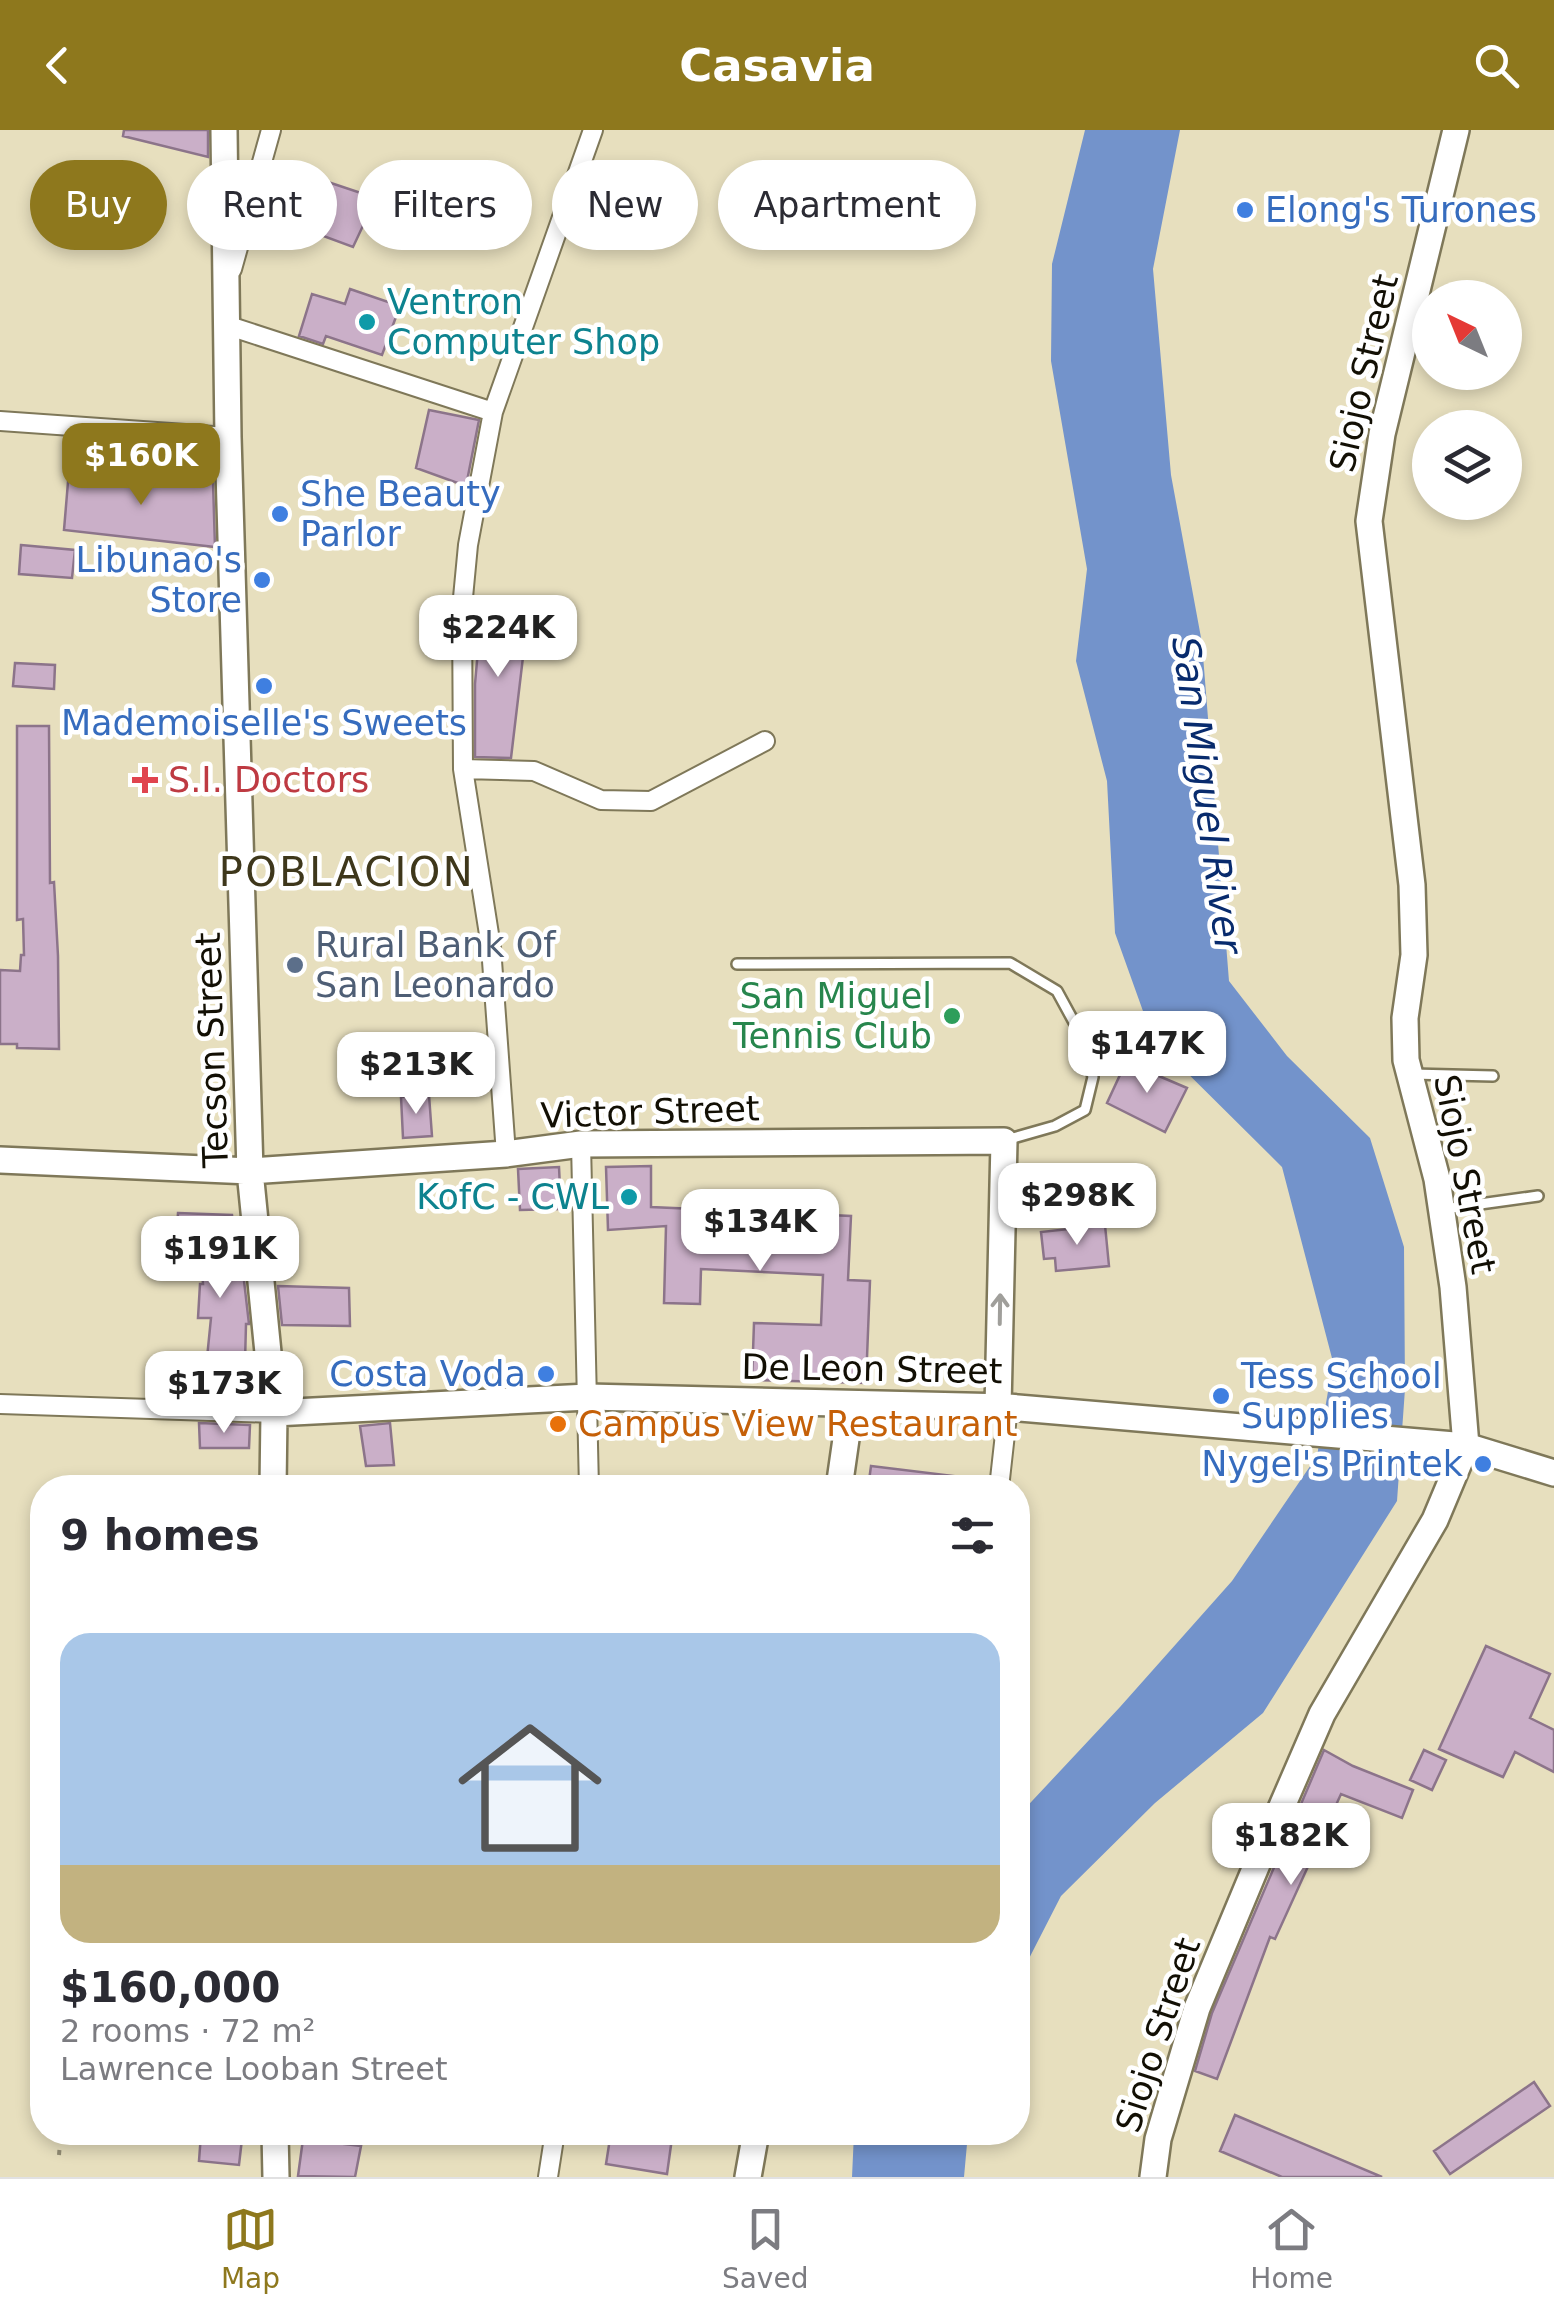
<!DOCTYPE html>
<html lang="en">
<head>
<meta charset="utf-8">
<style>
	:root { --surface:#fff; --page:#f7f7f7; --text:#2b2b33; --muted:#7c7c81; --line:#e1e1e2; --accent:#8e781d }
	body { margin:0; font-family:"DejaVu Sans",sans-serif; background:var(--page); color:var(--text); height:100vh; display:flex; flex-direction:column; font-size:38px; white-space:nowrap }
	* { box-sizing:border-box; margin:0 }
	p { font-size:32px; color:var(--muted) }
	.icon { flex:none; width:55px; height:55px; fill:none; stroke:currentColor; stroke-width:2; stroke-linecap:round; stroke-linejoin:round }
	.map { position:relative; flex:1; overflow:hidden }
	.drawer { position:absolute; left:30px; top:1345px; width:1000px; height:670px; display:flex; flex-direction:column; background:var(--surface); border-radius:40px; box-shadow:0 5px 15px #0003 }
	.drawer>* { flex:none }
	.banner { position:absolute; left:30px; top:30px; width:1000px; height:90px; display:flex; gap:20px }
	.needle { width:65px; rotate:317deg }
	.fabs { position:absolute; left:1412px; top:150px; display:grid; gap:20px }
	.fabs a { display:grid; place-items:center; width:110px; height:110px; border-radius:50%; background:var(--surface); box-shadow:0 5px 15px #0003; font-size:50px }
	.price { position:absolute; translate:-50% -85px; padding:0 22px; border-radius:20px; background:#fff; color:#222; font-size:32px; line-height:65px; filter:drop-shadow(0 2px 5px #0008) }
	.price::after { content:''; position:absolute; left:50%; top:60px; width:30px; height:22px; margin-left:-15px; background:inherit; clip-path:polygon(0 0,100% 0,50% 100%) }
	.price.on { background:var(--accent); color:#fff }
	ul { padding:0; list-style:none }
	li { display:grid; align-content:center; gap:20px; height:530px; padding:0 30px }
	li+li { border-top:2px solid var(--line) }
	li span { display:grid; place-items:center; height:310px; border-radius:30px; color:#555 }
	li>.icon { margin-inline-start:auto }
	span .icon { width:180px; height:180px; fill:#fffc; stroke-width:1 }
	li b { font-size:42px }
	h2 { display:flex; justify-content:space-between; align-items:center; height:120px; padding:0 30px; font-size:42px }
	.chip { padding:0 35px; border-radius:45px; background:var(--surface); box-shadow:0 5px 15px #0003; font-size:35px; line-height:90px }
	.chip.on { background:var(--accent); color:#fff }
	header { display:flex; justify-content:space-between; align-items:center; height:130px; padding:0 30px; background:var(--accent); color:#fff; font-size:45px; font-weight:600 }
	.tab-bar { display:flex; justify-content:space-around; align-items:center; height:140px; border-top:2px solid var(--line); background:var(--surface); font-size:28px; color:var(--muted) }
	.tab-bar a { display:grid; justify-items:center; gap:5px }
	.tab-bar .on { color:var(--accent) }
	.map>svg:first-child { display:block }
	.water { fill:#7393cb }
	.building { fill:#caafc8; stroke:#8c748a; stroke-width:2.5 }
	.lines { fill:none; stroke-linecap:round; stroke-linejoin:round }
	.lane-casing { stroke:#7f7859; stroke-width:14 }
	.street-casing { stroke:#7f7859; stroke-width:22 }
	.secondary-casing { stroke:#7f7859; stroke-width:30 }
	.path { stroke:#928c74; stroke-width:4; stroke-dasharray:5 8; stroke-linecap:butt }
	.lane { stroke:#fff; stroke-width:9 }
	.street { stroke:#fff; stroke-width:18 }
	.secondary { stroke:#fff; stroke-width:25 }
	.oneway { stroke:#a09f9b }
	.shop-dot { fill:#3f7fe0; stroke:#fff; stroke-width:4 }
	.culture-dot { fill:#0f9aa8; stroke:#fff; stroke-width:4 }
	.health-dot { fill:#e0444e; stroke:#fff; stroke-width:4 }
	.service-dot { fill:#5c6f8a; stroke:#fff; stroke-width:4 }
	.leisure-dot { fill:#2e9e5b; stroke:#fff; stroke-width:4 }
	.food-dot { fill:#e8710a; stroke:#fff; stroke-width:4 }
	.labels { text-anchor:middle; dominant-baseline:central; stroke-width:9; stroke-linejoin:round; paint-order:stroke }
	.shop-label { font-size:35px; fill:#366cbe; stroke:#fff; text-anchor:start }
	.culture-label { font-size:35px; fill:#0d838f; stroke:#fff; text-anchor:start }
	.street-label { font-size:35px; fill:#120f04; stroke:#fff }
	.health-label { font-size:35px; fill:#be3a42; stroke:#fff; text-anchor:start }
	.service-label { font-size:35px; fill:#4e5e75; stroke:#fff; text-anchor:start }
	.leisure-label { font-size:35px; fill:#27864d; stroke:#fff; text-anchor:end }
	.food-label { font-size:35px; fill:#c56008; stroke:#fff; text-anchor:start }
	.water-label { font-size:38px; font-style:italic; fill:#082b6d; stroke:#fff }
	.quarter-label { font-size:40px; letter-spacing:2.5px; fill:#3e371b; stroke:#fff }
</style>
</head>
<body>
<header><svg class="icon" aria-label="back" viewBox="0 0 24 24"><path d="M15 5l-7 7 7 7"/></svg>Casavia<svg class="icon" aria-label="search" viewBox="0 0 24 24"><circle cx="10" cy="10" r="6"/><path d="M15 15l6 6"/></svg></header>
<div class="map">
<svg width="1554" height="2047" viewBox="0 0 1554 2047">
	<rect width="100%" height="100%" fill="#e7dfbe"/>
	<path class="water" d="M1085,0H1180L1153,139L1171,345L1202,513L1229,851L1287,926L1370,1008L1404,1117L1405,1259L1397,1371L1263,1583L1155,1673L1061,1766L1018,1850V1686L1120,1577L1232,1451L1317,1326L1333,1232L1282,1037L1153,909L1115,803L1107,651L1076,531L1087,439L1051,231L1052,134Z
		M854,2003H968L964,2047H852Z"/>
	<path class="building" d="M124,0H208V27L123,6Z
		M274,34L376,68L353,117L261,83Z
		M350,159L400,176L382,225L326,206L323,214L299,206L312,164L345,174Z
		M429,280L479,290L466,356L416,338Z
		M69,340L213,352L215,417L64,400Z
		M21,415L75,420L72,448L19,444Z
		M482,474L528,485L511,628L475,627V554Z
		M15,533L55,535L54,559L13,556Z
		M17,596H49L50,753L54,752L58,826L59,919L17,918V914H0V840L20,841L21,825H24L23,789L17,790Z
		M1126,932L1187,958L1165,1002L1107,973Z
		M429,965L432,1006L403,1008L401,967Z
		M651,1036V1077L851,1086L848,1150L870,1151L866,1253L752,1250L754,1193L821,1195L823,1145L701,1139L700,1174L664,1173L666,1096L608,1100L606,1037Z
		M559,1037L561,1079L520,1080L518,1039Z
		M178,1083L232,1085L235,1116H240L249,1194H246L244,1270L203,1268L211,1188H198L200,1154H203L200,1115H176Z
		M1105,1095L1109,1136L1056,1141L1055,1128L1044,1129L1041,1102Z
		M278,1156L349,1158L350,1196L282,1195Z
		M199,1293L250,1295L249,1318H200Z
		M390,1293L394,1335L366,1336L360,1296Z
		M871,1336L962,1347V1358H868Z
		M1486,1516L1550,1544L1530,1588L1554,1600V1642L1515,1622L1503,1647L1439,1619Z
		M1324,1620L1353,1636L1413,1660L1402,1688L1341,1664L1275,1809L1270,1807L1217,1949L1195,1941L1212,1883Z
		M1424,1620L1446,1630L1432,1660L1410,1650Z
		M1534,1952L1550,1976L1450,2044L1434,2021Z
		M1235,1985L1382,2047H1282L1220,2021Z
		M611,2002L672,2008L667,2044L606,2034Z
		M201,2004L242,2009L239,2035L199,2031Z
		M303,2009L361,2016L355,2047L298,2046Z"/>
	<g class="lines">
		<defs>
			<path id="lane" d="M737,834L1010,833L1057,861L1081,905L1093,947L1085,980L1055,996L1006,1010
				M1412,944L1493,946
				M1444,1079L1538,1066"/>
			<path id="street" d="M232,139L271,0
				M226,195L493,282
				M0,291L228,307
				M463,639L534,641L601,670L651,671L765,611
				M581,1014L589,1358
				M506,1024L491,817L463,639L462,478L468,415L493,282L593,0
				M0,1274L274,1283
				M999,1358L1008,1277
				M548,2047L555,2002"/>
			<path id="secondary" d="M224,0L228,307L250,1041L274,1283L273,1358
				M0,1030L250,1041L506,1024L581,1014L1004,1011L998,1277
				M274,1283L588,1267L1008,1277L1466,1316L1554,1343
				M839,1358L851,1274
				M275,2002L276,2047
				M748,2047L756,2002
				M1153,2047L1158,2009L1197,1878L1260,1727L1322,1584L1435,1390L1466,1316L1453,1157L1437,1049L1406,930L1405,888L1414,825L1412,755L1369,391L1382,304L1456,0"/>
		</defs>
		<use href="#lane" class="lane-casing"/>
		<use href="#street" class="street-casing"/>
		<use href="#secondary" class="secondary-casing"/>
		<path class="path" d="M59,2025L61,2002"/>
		<use href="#lane" class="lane"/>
		<use href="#street" class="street"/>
		<use href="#secondary" class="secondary"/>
	</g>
	<defs><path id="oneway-shaft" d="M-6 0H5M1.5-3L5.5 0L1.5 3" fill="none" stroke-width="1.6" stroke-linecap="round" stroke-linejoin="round" transform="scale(2.5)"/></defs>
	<use class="oneway" href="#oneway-shaft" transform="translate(1000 1179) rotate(-89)"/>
	<g class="shop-dot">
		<circle cx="1245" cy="80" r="10"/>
		<circle cx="280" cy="384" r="10"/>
		<circle cx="262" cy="450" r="10"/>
		<circle cx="264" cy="556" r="10"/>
		<circle cx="546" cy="1244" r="10"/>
		<circle cx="1221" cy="1266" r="10"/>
		<circle cx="1483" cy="1334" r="10"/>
	</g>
	<g class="culture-dot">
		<circle cx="367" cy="192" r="10"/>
		<circle cx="629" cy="1067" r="10"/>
	</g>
	<path class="health-dot" d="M140 635h10v10h10v10h-10v10h-10v-10h-10v-10h10z"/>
	<circle class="service-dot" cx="295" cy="835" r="10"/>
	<circle class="leisure-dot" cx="952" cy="886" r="10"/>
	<circle class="food-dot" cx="558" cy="1294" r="10"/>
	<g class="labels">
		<g class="shop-label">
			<text x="1265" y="80">Elong's Turones</text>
			<text x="300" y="364">She Beauty<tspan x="300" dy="40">Parlor</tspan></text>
			<text x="242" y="430" text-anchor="end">Libunao's<tspan x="242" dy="40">Store</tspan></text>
			<text x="264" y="593" text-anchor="middle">Mademoiselle's Sweets</text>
			<text x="526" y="1244" text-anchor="end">Costa Voda</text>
			<text x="1241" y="1246">Tess School<tspan x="1241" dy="40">Supplies</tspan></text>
			<text x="1463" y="1334" text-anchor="end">Nygel's Printek</text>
		</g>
		<g class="culture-label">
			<text x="387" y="172">Ventron<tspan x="387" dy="40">Computer Shop</tspan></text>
			<text x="609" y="1067" text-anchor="end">KofC - CWL</text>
		</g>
		<g class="street-label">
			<text transform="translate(1364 243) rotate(-77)">Siojo Street</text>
			<text transform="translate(212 920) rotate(-92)">Tecson Street</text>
			<text transform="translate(650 982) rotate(-2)">Victor Street</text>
			<text transform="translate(1465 1044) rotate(79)">Siojo Street</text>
			<text transform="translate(872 1239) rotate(1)">De Leon Street</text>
			<text transform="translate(1158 1905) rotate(-72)">Siojo Street</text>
		</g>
		<g class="health-label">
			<text x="168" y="650">S.I. Doctors</text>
		</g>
		<g class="service-label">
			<text x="315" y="815">Rural Bank Of<tspan x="315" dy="40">San Leonardo</tspan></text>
		</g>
		<g class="leisure-label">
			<text x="932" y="866">San Miguel<tspan x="932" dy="40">Tennis Club</tspan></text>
		</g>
		<g class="food-label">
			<text x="578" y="1294">Campus View Restaurant</text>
		</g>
		<g class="water-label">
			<text transform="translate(1207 665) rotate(82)">San Miguel River</text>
		</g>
		<g class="quarter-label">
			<text x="347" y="742">POBLACION</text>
		</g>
	</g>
</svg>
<div class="fabs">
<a><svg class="needle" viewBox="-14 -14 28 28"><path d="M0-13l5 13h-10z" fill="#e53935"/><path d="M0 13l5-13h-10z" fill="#7c7c81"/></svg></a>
<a><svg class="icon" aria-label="layers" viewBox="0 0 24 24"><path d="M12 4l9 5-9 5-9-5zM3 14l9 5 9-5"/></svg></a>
</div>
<b class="price on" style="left:141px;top:378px">$160K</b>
<b class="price" style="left:498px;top:550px">$224K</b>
<b class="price" style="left:1147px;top:966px">$147K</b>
<b class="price" style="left:416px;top:987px">$213K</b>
<b class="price" style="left:1077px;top:1118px">$298K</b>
<b class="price" style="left:760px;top:1144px">$134K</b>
<b class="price" style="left:220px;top:1171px">$191K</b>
<b class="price" style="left:224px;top:1306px">$173K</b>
<b class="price" style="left:1291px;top:1758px">$182K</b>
<div class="banner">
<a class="chip on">Buy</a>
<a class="chip">Rent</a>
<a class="chip">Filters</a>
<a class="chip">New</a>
<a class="chip">Apartment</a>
</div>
<section class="drawer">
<h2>9 homes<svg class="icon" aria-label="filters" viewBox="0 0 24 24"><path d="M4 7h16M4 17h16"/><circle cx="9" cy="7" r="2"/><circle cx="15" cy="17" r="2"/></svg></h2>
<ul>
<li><span style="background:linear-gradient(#a9c7e8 75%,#c2b280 0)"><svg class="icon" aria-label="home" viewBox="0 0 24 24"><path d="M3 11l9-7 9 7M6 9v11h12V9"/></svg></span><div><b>$160,000</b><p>2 rooms · 72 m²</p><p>Lawrence Looban Street</p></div></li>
</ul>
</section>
</div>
<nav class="tab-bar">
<a class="on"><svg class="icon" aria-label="map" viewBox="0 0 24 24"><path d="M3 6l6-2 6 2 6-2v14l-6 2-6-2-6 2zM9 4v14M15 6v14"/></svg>Map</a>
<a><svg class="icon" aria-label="saved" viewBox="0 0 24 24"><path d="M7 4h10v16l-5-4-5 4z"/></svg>Saved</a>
<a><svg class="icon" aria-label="home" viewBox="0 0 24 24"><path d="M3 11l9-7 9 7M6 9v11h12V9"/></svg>Home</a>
</nav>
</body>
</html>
